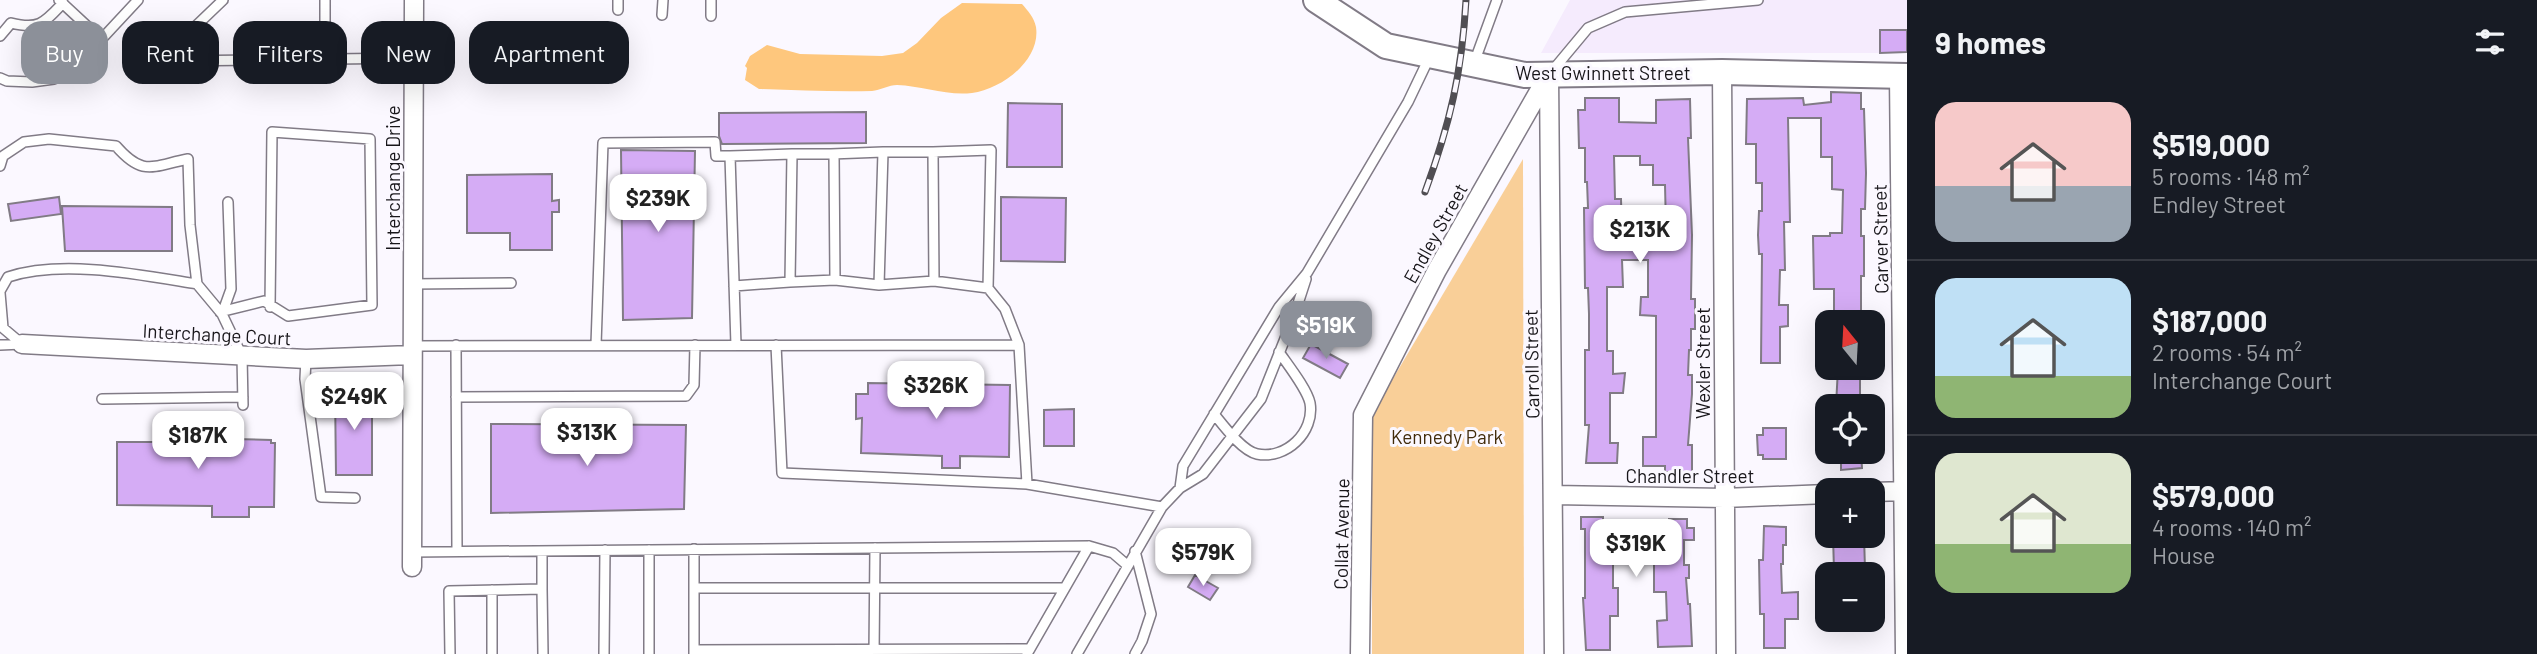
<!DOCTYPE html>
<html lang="en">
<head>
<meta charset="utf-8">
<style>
	:root { --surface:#171b24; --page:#20242c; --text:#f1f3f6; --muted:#9ea1a6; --line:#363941; --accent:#8c9099 }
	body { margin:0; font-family:Barlow,sans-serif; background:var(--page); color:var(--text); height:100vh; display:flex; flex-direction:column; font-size:26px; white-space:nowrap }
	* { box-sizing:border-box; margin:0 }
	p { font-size:23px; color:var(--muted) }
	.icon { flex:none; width:38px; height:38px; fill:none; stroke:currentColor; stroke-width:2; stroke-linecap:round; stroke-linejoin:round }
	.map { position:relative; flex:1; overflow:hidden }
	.drawer { display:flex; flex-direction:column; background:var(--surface); width:630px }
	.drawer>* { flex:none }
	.guide { position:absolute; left:21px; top:21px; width:665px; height:63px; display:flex; gap:14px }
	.needle { width:46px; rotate:342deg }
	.buttons { position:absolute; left:1815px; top:310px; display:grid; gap:14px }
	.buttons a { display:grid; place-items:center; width:70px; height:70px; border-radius:14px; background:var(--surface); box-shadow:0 7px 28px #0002; font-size:35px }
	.price { position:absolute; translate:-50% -60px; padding:0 16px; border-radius:14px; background:#fff; color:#222; font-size:23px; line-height:46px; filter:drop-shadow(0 2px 4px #0008) }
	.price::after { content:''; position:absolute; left:50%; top:42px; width:21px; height:16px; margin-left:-10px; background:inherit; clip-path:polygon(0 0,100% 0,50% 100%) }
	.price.active { background:var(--accent); color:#fff }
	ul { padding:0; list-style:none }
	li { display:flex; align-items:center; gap:21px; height:175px; padding:0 28px }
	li+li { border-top:2px solid var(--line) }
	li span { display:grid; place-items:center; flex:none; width:196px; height:140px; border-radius:21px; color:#555 }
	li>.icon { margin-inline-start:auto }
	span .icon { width:84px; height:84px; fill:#fffc; stroke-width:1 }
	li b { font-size:30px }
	h2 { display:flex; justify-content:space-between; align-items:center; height:84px; padding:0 28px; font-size:30px }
	.pill { padding:0 24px; border-radius:21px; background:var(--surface); box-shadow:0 7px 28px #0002; font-size:24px; line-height:63px }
	.pill.active { background:var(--accent); color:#fff }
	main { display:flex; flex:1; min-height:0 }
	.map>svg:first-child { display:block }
	.built { fill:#f5ebfd }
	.green { fill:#f9cf98 }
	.water { fill:#fec77d }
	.building { fill:#d5acf5; stroke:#817b85; stroke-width:2; fill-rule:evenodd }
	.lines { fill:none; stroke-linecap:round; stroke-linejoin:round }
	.service-casing { stroke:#817b86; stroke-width:12 }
	.minor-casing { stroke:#817b86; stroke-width:21 }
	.secondary-casing { stroke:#817b86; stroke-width:28 }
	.service { stroke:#fff; stroke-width:9 }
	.minor { stroke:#fff; stroke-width:18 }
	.secondary { stroke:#fff; stroke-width:24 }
	.rail-casing { stroke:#504e53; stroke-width:7 }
	.rail { stroke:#fbf8ff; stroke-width:4.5; stroke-dasharray:13; stroke-linecap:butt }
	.labels { text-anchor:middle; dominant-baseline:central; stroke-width:6; stroke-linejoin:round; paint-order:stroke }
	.street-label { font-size:19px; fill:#18161a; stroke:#fbf8ff }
	.park-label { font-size:19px; fill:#412b0a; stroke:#fbf8ff }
</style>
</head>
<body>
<main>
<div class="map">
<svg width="1907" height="654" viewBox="0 0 1907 654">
	<rect width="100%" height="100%" fill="#fbf8ff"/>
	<path class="built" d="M1570,0H1907V53H1541Z"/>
	<path class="green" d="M1523,159L1524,654H1372V414Z"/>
	<path class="water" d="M962,3L1022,4C1028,11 1034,17 1036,27C1041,60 1002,89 972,93C947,96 922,86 897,85C889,85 880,90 872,91C834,92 796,90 759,89L745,80L747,68L745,66L750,56L767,45L800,54L882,56L903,53L917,43L941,18Z"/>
	<path class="building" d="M1880,30H1907V52L1880,53Z
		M1831,92L1861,93V109H1864L1866,173L1865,209H1861V236H1864V276H1861V322H1834V289H1814L1813,236H1830V233H1842L1843,190L1832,189V157H1821V118H1788L1790,222H1784L1785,270H1780L1779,305H1788V326L1780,327V363H1761L1762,254H1759L1758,235L1759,211H1762V183H1756V144H1746L1747,99L1803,98L1804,105L1831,102Z
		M1585,98H1619V122L1656,123V100L1690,99L1691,138H1688L1692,235L1691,299H1695V329H1691V350H1689L1688,375H1692V394L1688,445H1692V472H1665V466H1643V437H1656V316L1640,315L1641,297H1648V260H1622L1623,287H1607V351H1613V374L1625,373L1623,393H1610V443H1618L1617,463H1586L1589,425H1585V350H1589V314L1588,288H1585L1584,208H1588L1587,182H1585V148H1579L1578,110H1585ZM1614,156H1640V165H1653V185H1665L1666,228H1654V236L1622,235L1621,199H1615Z
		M1008,103L1062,104V167H1007Z
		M866,112V143L722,144L719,136V113Z
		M621,150L695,151L692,318L623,320Z
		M552,174V201L559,200V212H552V250H510V233H467V175Z
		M59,197L61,214L11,221L8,204Z
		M1001,197L1066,198L1065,262L1001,261Z
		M62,206L172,207V251H65Z
		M1311,344L1348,364L1340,378L1303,358Z
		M1838,368H1858V379H1860V406H1836Z
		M868,383L1010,385L1009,457L960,456V468H942V456L861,453L862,418L856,419V394H868Z
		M335,390H372V475H336Z
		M1074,409V446H1044V410Z
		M176,424L233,425V439L271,440V443H275L274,507H249V517H212V506L117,505V442H176Z
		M491,424L686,425L684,509L491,513Z
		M1763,428H1786V459H1763V455H1758L1757,435H1763Z
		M1841,452H1861L1862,468L1841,470Z
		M1581,517H1603V528H1632V538L1661,537V524H1669V519H1687V528H1694V540H1684V565H1689V578H1686L1688,604H1690L1692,646L1658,647L1657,621L1667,620L1666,592H1654V556L1630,557V562H1613V588H1618V616H1610V650H1586L1583,598H1585V529H1581Z
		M1764,526L1786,527V545H1783V564H1781L1782,593L1798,592V619H1785V648H1764V614H1760L1759,560H1763Z
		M1833,536H1864L1865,569L1834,570Z
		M1195,575L1218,588L1210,600L1188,587Z"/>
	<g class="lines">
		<defs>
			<path id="service" d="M59,0L101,39
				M223,0L175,46L174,61L414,58
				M325,0V59
				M618,0V10
				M711,0V16
				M662,15L663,0
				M0,36L11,23C39,30 44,23 63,3
				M1474,63L1497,0
				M1553,70L1588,28L1625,12L1758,0
				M0,78L7,81L32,82L54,79L70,73L138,0
				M933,152L991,150L988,288L934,281
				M831,154L883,152L879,285L835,280
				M730,156L792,154L790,282L734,286
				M0,166L3,156L24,142L49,139L116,146C143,177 152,166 188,159L190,225L197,284
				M790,282L835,280L834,154H792
				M412,284L511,283
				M879,285L934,281L933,152H883
				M988,288L1005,309L1019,345
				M0,291L8,277C63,259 141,275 197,284L222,314L242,356L243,405
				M0,293L3,328L22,344
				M220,312L264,301L288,316L372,305L370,139L272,132L270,307
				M222,314L231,289L228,202
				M0,345L22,344
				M456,345L457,551
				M596,345L603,143L715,142L716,156H730L736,345
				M776,345L782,473L1027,484
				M411,346L1019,345L1027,484L1162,507
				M306,359L305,379L321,497L355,498
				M456,397L686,396L694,385L695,345
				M102,399L243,397
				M1214,414C1223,425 1242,451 1257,454C1286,460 1315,432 1310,403C1307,389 1288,365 1279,352
				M1180,488L1183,466L1279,307L1307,273L1408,102L1430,56
				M1135,551L1151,614L1142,641L1135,654
				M411,552L1089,546L1113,553L1127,565
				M694,588H1065
				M542,589L543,654
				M492,590V654
				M694,650L1030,649
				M450,654L449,591L542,589V551
				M604,654L605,550
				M649,654V550
				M694,654V549
				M874,654L875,548
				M1027,654L1089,546
				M1077,654L1162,507L1180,488L1203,474L1261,399L1294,316L1306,279"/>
			<path id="minor" d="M1722,72L1726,654
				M1549,74L1554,654
				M1899,76L1905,654
				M22,344L306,359L411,355
				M1872,492L1907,491
				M1554,495L1724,498L1827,494
				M412,567L414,0
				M1360,654L1363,415L1437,270L1549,74"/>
			<path id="secondary" d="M1316,0L1386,46L1525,75L1722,72L1907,76"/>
		</defs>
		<use href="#service" class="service-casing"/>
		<use href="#minor" class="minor-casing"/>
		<use href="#secondary" class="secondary-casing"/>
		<use href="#service" class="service"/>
		<use href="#minor" class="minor"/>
		<use href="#secondary" class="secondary"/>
		<defs>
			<path id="rail" d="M1425,192C1450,124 1462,72 1466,0"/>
		</defs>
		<use href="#rail" class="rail-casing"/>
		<use href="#rail" class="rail"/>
	</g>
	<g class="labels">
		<g class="street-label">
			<text x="1603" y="72">West Gwinnett Street</text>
			<text transform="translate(392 178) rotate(-90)">Interchange Drive</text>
			<text transform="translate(1435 233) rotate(-61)">Endley Street</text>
			<text transform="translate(1880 239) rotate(-91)">Carver Street</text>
			<text transform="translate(217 334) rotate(3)">Interchange Court</text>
			<text transform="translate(1702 363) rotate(-90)">Wexler Street</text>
			<text transform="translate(1531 364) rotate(-91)">Carroll Street</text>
			<text x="1690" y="475">Chandler Street</text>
			<text transform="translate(1341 534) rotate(-89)">Collat Avenue</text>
		</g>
		<g class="park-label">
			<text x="1447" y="436">Kennedy Park</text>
		</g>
	</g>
</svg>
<div class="buttons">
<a><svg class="needle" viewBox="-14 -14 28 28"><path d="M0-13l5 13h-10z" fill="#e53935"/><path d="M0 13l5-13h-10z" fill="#9ea1a6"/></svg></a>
<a><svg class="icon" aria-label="locate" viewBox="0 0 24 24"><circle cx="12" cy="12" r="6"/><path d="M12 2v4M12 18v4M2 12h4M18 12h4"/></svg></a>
<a>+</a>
<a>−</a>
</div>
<b class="price" style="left:658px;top:234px">$239K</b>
<b class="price" style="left:1640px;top:265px">$213K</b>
<b class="price active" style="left:1326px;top:361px">$519K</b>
<b class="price" style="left:936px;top:421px">$326K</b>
<b class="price" style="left:354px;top:432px">$249K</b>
<b class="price" style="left:587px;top:468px">$313K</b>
<b class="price" style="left:198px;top:471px">$187K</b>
<b class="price" style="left:1636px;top:579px">$319K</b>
<b class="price" style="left:1203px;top:588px">$579K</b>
<div class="guide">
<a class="pill active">Buy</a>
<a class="pill">Rent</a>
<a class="pill">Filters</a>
<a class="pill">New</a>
<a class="pill">Apartment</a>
</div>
</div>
<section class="drawer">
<h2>9 homes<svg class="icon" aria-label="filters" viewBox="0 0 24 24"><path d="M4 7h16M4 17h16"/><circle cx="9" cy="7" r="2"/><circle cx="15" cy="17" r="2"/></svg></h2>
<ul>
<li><span style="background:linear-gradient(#f6c9c9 60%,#9aa5b1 0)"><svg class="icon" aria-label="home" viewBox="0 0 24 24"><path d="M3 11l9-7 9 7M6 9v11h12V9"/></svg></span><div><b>$519,000</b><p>5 rooms · 148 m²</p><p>Endley Street</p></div></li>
<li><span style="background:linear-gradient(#bfe0f5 70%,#8fb573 0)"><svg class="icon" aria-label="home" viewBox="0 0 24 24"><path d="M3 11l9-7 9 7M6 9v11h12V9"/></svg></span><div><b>$187,000</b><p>2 rooms · 54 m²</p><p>Interchange Court</p></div></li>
<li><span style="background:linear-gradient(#dfe7d0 65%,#8fb573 0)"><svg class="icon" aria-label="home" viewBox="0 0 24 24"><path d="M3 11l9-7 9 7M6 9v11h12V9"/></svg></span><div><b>$579,000</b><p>4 rooms · 140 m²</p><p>House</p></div></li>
</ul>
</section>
</main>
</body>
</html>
